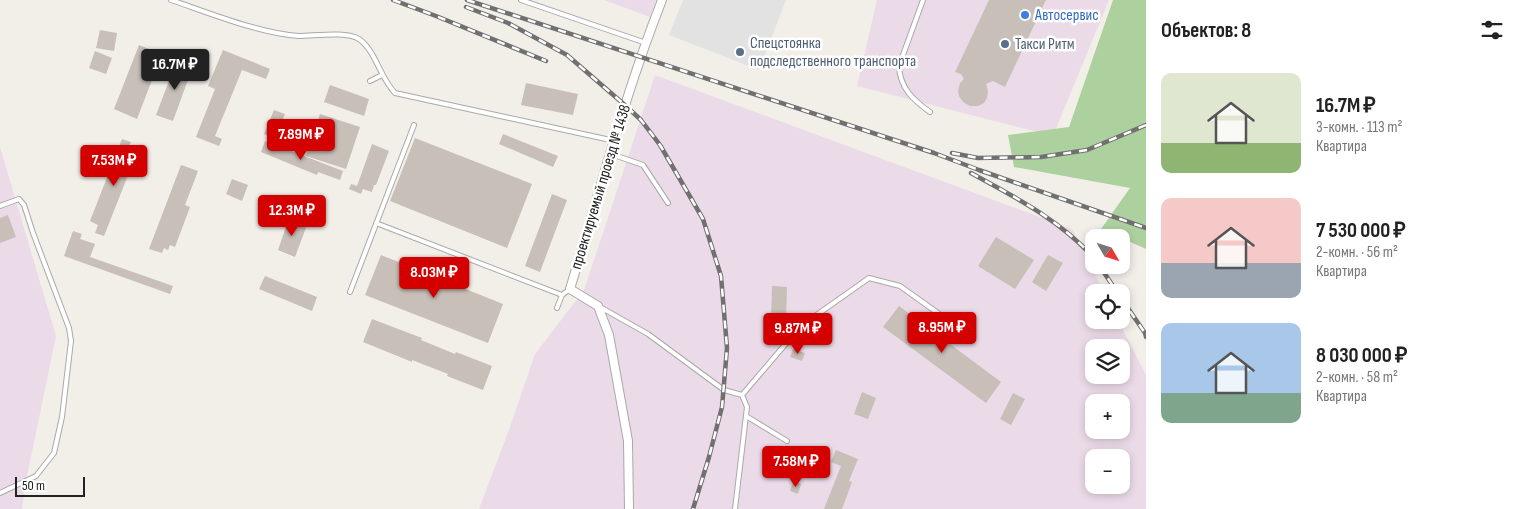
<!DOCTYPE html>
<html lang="ru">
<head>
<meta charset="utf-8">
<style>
	:root { --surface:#fff; --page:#f2f2f2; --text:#222; --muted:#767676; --accent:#d40000 }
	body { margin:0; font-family:"Sofia Sans Condensed",sans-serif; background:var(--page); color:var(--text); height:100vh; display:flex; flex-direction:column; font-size:19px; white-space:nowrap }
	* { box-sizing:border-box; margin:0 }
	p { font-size:16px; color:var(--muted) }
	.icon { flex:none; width:28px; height:28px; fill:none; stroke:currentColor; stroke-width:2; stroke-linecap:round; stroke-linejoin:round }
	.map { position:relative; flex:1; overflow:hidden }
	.sheet { display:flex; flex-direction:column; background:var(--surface); width:375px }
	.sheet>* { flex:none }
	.needle { width:32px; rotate:129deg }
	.controls { position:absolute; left:1085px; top:229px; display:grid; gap:10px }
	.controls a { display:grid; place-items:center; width:45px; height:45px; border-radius:10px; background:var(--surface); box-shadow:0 2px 8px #0003; font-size:25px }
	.scale { position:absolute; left:15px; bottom:12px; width:70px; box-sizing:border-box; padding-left:5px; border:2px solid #222; border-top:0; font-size:14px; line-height:18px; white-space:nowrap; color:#222; -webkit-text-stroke:4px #fff; paint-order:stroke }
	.price { position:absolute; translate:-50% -42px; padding:0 11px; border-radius:5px; background:var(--accent); color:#fff; font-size:16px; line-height:32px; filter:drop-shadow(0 1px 2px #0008) }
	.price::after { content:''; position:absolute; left:50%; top:30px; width:15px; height:11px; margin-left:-8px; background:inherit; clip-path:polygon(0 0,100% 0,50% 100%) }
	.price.current { background:#222; color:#fff }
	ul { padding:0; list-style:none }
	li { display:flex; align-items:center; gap:15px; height:125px; padding:0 15px }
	li span { display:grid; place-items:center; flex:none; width:140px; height:100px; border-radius:10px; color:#555 }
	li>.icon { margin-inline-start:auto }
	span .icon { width:60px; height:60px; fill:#fffc; stroke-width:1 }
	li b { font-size:21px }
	h2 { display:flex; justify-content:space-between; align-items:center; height:60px; padding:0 15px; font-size:21px }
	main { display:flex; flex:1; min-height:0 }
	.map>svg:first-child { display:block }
	.industrial { fill:#ebdbe8; fill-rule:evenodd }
	.forest { fill:#add19e }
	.parking { fill:#e2e2e2 }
	.building { fill:#c7bfb8 }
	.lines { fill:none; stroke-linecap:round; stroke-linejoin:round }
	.lane-casing { stroke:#a9a9a9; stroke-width:6 }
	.street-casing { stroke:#a9a9a9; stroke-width:10 }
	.lane { stroke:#fff; stroke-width:4 }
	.street { stroke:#fff; stroke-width:8 }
	.rail-casing { stroke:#707070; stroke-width:4.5 }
	.rail { stroke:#fff; stroke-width:2.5; stroke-dasharray:8; stroke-linecap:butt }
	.shop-dot { fill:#3f7fe0; stroke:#fff; stroke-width:2 }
	.service-dot { fill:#5c6f8a; stroke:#fff; stroke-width:2 }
	.labels { text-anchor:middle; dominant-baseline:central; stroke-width:5; stroke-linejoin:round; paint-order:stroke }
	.shop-label { font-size:16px; fill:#366cbe; stroke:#fff; text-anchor:start }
	.service-label { font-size:16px; fill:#4e5e75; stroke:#fff; text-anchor:start }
	.street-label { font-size:16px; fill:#222; stroke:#fff }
</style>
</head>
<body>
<main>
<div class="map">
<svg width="1146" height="509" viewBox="0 0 1146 509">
	<rect width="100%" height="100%" fill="#f2efe9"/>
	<path class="industrial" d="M604,0H656L650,17Z
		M877,0H1109L1053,136L857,86Z
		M655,75L1072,229L1104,292H1094V320H1118L1146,375V509H479L510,427L535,354L584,290ZM1094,348H1121V375H1094ZM1094,402H1121V430H1094ZM1094,458H1121V485H1094Z
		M0,147L56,336L26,481L22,509H0Z"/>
	<path class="forest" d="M1113,0H1146V249L1101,229L1130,188L1014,167L1008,135L1069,127Z"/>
	<path class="parking" d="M683,0H786L759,70L669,35Z"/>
	<path class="building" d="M989,0H1046L1005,87L993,81L986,84L988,91L987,98L984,103L978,106H970L963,102L959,96L958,91L960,83L964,79L961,74L955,72Z
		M100,30L117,33L114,51L96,48Z
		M139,45L162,54L137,119L114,109Z
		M223,50L270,69L266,79L242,70L215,136L222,139L219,146L196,137L215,89L208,86Z
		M95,51L112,58L106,74L89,68Z
		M177,60L193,66L173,121L156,115Z
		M526,83L578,94L573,115L521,105Z
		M330,85L369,99L364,116L324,102Z
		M274,110L285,114L275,139L264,134Z
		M320,114L360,127L346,169L306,156Z
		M503,134L558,156L553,167L499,144Z
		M415,138L532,184L507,248L390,201Z
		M122,139L131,142L129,146L138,150L104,236L95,233L98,225L90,221Z
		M265,141L343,171L340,180L318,172L317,175L261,152Z
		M372,144L389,151L376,185H374L372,192L363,189L361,194L349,189L351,184L357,186Z
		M181,165L198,171L185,205L190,207L175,247L170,245L168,250L164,248L162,253L149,249Z
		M232,179L248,185L242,201L226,194Z
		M552,194L567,200L540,272L525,266Z
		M8,215L16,237L0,243V218Z
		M289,218L307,225L295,257L278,250Z
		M73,231L82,234L80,239L95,244L90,257L173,286L170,294L64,256Z
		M996,237L1034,260L1015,289L978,266Z
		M381,255L503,304L488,343L365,295Z
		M1048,255L1063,263L1046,291L1032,282Z
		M265,276L317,297L312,311L259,289Z
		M772,286L787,287L786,322H771Z
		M899,306L1001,382L986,403L883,327Z
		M372,319L422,338L421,340L455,354L456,352L492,366L483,390L447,376L448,374L412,360V362L363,342Z
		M793,349L805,353L802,361L790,357Z
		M862,392L876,398L868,419L854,414Z
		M1013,393L1025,399L1011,425L1000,419Z
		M836,450L858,459L849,481L852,482L842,509H824L841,466L831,462Z
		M793,481L801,484L798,494L790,491Z"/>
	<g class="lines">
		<defs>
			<path id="lane" d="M171,0C210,13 258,33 299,36C315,36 346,31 359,39C376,51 380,78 395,93L615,141
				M521,0L646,43
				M923,0L899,66C900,88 913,100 930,112
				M370,81L382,75
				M611,154L643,165L668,203
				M0,206L19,199L24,205L33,233L69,328L71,341L62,417L54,453L36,476L0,493
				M376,223L562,295
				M350,292L414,125
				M600,307L648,334L724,390L742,395L801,326L869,278L900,286L942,316
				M557,308L562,295L570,289
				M746,416L787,441
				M735,509L747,407L742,395"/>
			<path id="street" d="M629,509L628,441L609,335L598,306L570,289C599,193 625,94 662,0"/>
		</defs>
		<use href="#lane" class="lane-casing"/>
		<use href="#street" class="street-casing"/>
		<use href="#lane" class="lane"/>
		<use href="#street" class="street"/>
		<defs>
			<path id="rail" d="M393,0L436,16L546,61
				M467,0L934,153L979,170L1146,228
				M466,7L508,23L567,55L626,106L641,120L660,145L703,219L721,276L727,348L722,407L709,457L693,509
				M952,153L978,158L1041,157L1087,150L1146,125
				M971,173C1015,197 1060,220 1094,258
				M1099,265L1117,292
				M1121,298L1145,333L1146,337"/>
		</defs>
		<use href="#rail" class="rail-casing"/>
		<use href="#rail" class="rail"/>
	</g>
	<circle class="shop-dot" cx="1025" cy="15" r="5"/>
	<g class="service-dot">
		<circle cx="1005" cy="44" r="5"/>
		<circle cx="740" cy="52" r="5"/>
	</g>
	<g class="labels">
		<g class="shop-label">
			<text x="1035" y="15">Автосервис</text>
		</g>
		<g class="service-label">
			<text x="750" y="43">Спецстоянка<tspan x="750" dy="18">подследственного транспорта</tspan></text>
			<text x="1015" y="44">Такси Ритм</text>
		</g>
		<g class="street-label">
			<text transform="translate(601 187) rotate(-73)">проектируемый проезд № 1438</text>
		</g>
	</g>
</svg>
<div class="controls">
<a><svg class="needle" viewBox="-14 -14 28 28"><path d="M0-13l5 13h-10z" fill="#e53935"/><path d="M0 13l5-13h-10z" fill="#767676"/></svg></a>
<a><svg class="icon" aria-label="locate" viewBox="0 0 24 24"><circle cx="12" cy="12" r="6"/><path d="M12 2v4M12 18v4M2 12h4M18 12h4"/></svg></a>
<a><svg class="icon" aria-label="layers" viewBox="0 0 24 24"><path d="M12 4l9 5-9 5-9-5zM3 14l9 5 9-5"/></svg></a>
<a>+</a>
<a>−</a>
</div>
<div class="scale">50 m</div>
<b class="price current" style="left:175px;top:91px">16.7M ₽</b>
<b class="price" style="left:301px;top:161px">7.89M ₽</b>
<b class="price" style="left:114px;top:187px">7.53M ₽</b>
<b class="price" style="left:292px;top:237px">12.3M ₽</b>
<b class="price" style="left:434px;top:299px">8.03M ₽</b>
<b class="price" style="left:942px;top:354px">8.95M ₽</b>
<b class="price" style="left:798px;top:355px">9.87M ₽</b>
<b class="price" style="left:796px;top:488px">7.58M ₽</b>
</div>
<section class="sheet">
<h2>Объектов: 8<svg class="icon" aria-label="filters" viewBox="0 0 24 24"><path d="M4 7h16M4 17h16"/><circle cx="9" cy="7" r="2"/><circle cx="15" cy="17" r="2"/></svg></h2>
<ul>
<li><span style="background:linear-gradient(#dfe7d0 70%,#8fb573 0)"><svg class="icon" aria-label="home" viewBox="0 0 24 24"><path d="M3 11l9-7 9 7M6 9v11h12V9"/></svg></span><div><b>16.7M ₽</b><p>3-комн. · 113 m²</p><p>Квартира</p></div></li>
<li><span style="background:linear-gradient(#f6c9c9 65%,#9aa5b1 0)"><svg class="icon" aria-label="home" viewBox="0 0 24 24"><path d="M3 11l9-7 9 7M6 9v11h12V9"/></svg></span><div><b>7 530 000 ₽</b><p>2-комн. · 56 m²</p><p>Квартира</p></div></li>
<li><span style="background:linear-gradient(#a9c7e8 70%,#7fa58c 0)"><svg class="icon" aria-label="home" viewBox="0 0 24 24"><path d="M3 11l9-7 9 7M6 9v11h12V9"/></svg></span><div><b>8 030 000 ₽</b><p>2-комн. · 58 m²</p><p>Квартира</p></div></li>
</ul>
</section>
</main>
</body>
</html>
